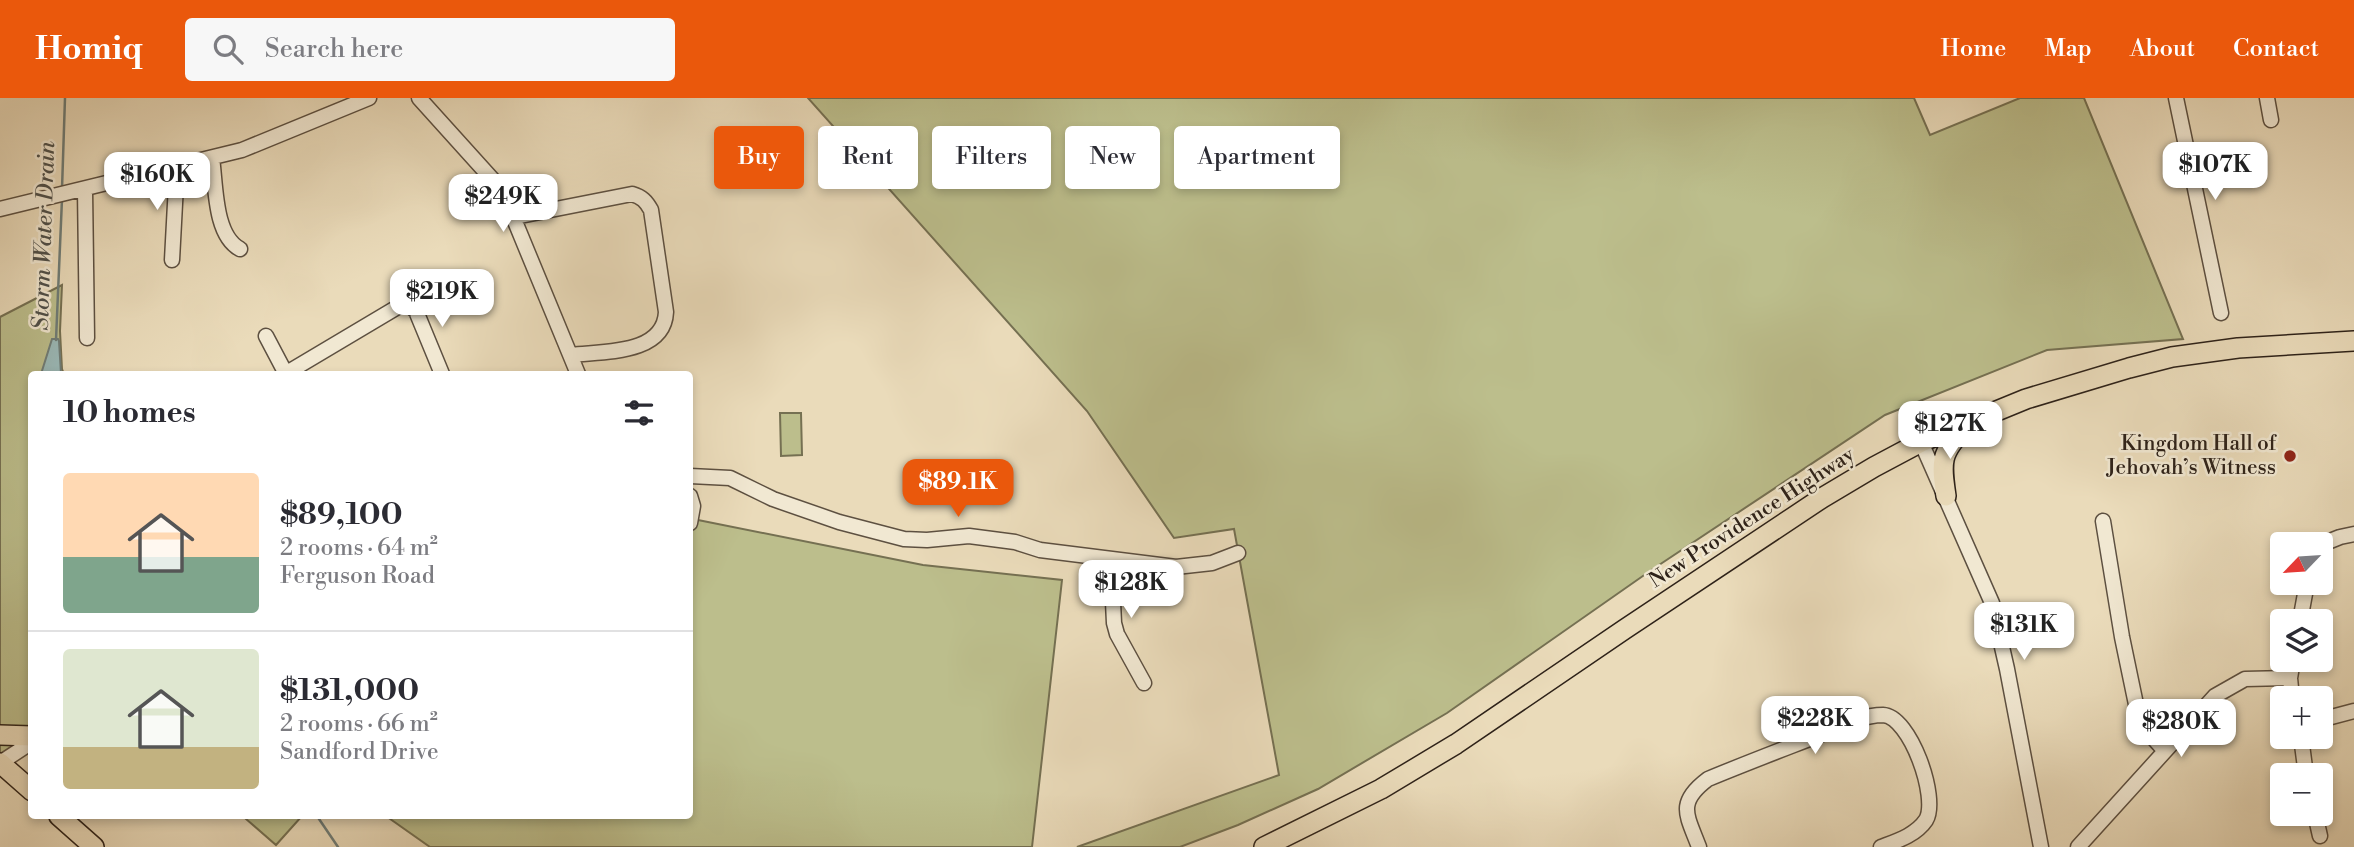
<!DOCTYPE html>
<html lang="en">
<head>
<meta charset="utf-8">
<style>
	:root { --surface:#fff; --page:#f7f7f7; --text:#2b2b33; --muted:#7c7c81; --line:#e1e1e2; --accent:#ea580c }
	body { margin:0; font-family:"Libre Bodoni",serif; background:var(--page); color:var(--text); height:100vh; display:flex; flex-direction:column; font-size:26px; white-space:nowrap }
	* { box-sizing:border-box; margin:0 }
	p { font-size:23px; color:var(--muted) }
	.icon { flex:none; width:38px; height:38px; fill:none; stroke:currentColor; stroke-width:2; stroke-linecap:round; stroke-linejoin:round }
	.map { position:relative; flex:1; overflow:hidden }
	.drawer { position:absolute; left:28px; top:273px; width:665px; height:448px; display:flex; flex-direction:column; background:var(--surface); border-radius:7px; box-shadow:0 4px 10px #0003 }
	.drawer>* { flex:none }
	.hud { position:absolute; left:714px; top:28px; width:665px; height:63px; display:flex; gap:14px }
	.needle { width:46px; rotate:245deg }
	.controls { position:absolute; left:2270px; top:434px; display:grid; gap:14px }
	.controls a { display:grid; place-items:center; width:63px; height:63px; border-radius:7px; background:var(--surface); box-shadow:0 4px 10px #0003; font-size:35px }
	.price { position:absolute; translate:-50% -60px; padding:0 16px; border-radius:14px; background:#fff; color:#222; font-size:23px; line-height:46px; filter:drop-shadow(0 2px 4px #0008) }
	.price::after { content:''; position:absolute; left:50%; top:42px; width:21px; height:16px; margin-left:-10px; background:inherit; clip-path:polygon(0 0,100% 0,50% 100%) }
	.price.on { background:var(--accent); color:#fff }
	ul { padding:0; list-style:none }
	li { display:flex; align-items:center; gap:21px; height:175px; padding:0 35px }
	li+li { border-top:2px solid var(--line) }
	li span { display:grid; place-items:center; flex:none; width:196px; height:140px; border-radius:7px; color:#555 }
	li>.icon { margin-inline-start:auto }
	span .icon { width:84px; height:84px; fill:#fffc; stroke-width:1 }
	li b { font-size:30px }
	h2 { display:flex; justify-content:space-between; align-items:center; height:84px; padding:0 35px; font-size:30px }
	.tag { padding:0 24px; border-radius:7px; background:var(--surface); box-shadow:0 4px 10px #0003; font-size:24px; line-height:63px }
	.tag.on { background:var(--accent); color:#fff }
	header { display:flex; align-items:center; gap:42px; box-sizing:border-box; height:98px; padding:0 35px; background:var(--accent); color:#fff }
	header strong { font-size:33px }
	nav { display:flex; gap:38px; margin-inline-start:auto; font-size:24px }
	.search { width:490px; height:63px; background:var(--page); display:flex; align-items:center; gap:18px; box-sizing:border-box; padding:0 24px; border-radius:7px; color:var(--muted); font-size:26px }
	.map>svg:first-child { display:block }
	.green { fill:#bcbe8c; stroke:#757052; stroke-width:2 }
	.water { fill:#9ab9b8; stroke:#6f7d78; stroke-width:2 }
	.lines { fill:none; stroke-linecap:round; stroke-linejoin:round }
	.stream { stroke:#6f7d78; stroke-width:2.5 }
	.minor-casing { stroke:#5d5041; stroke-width:17 }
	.highway-casing { stroke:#2e2219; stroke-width:22 }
	.minor { stroke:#f1e8d2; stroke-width:14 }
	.highway { stroke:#eadbba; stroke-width:19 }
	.poi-dot { fill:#8f2418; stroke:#f1e8d2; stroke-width:2.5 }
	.labels { text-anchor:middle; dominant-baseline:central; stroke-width:5; stroke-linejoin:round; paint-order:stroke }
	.poi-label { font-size:21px; fill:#2e2219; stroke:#f1e8d2; text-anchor:end }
	.street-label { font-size:21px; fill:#2e2219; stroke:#f1e8d2 }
	.water-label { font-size:23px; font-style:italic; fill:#4e4f49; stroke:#f1e8d2 }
</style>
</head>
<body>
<header>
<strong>Homiq</strong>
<div class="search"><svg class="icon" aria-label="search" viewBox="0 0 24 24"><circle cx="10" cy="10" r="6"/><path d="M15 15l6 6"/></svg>Search here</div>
<nav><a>Home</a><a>Map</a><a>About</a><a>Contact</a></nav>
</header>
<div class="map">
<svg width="2354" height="749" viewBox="0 0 2354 749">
	<rect width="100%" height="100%" fill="#eadbba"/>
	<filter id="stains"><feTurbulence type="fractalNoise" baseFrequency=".00286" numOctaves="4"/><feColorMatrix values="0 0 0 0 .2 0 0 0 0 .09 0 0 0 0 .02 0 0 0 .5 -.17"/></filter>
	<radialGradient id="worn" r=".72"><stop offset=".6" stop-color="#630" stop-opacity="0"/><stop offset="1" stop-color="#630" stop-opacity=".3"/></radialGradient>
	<path class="green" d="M808,0H1914L1930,37L2020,0H2084L2183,241L2047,252L1885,317L1650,473L1447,615L1318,691L1238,727L1180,749H1077L1279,677L1234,431L1174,440L1087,313Z
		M62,187L60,233L62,271L64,276H32L31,637L0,659V219Z
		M780,315H801L802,357L781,358Z
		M693,421L923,467L1062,482L1032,749H430L386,718H690V432Z
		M249,718H302L276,747L246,721Z"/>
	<path class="water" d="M52,241H58L59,243L61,276H41Z"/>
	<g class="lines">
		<path class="stream" d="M62,91L65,0
			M56,242L62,101
			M317,718L338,749"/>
		<defs>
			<path id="minor" d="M419,0L502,92L578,276
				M2176,0L2221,215
				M2267,0L2271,22
				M212,60C216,87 214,137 240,151
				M85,92L87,240
				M0,111L242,52L369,0
				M515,119L632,96C642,99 646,103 651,112L666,214C664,257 603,253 571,257
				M172,162L177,68
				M266,238L286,276
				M285,276L401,207H409L416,213L442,276
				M1921,344L1992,505L2007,571L2041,749
				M690,378L730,380L773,401L839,424L904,441L927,442L969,438L1015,444L1040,452L1176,469L1212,465L1238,455
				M690,398L693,408L690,425
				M2103,423L2122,539L2138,616L2147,633L2165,653
				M2320,447L2340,439L2354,436
				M1111,461L1114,525L1117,536L1144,585
				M2300,523L2307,485
				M2292,600L2290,580L2293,562
				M2320,622L2354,613
				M2301,639L2306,677
				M0,665L32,644
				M2315,716L2320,738
				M1699,749C1687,717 1676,705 1708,681C1744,666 1781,652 1817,638C1837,630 1861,617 1883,617C1910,618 1939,700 1926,722C1916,737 1897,743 1881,749
				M2078,749L2215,598L2245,581L2290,580"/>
			<path id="highway" d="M1946,398C1941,364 1940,355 1965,330
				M0,637L32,638
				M0,665L32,693
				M59,718L94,749
				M1264,749L1381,691L1456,646L1625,531L1822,400L1874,369L1921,344L2026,301L2129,270L2172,259L2238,250L2354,243"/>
		</defs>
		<use href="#minor" class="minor-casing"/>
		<use href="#highway" class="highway-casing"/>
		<use href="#minor" class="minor"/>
		<use href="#highway" class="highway"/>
	</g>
	<circle class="poi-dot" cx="2290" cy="358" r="7"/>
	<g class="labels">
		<g class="poi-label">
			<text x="2276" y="346">Kingdom Hall of<tspan x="2276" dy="24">Jehovah’s Witness</tspan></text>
		</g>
		<g class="street-label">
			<text transform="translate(1752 420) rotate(-33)">New Providence Highway</text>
		</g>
		<g class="water-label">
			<text transform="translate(44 138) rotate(-88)">Storm Water Drain</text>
		</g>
	</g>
	<rect width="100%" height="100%" filter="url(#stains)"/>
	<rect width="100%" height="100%" fill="url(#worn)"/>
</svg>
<div class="controls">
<a><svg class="needle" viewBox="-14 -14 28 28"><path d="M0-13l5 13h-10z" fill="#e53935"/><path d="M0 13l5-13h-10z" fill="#7c7c81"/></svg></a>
<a><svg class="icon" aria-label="layers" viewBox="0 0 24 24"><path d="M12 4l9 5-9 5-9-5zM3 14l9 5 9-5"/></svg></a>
<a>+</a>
<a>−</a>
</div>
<b class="price" style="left:2215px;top:104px">$107K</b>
<b class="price" style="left:157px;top:114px">$160K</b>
<b class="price" style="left:503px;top:136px">$249K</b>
<b class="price" style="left:442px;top:231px">$219K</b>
<b class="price" style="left:1950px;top:363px">$127K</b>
<b class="price on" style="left:958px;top:421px">$89.1K</b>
<b class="price" style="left:1131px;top:522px">$128K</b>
<b class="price" style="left:2024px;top:564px">$131K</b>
<b class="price" style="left:1815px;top:658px">$228K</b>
<b class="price" style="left:2181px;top:661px">$280K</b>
<div class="hud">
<a class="tag on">Buy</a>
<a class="tag">Rent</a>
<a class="tag">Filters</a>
<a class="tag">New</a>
<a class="tag">Apartment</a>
</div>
<section class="drawer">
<h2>10 homes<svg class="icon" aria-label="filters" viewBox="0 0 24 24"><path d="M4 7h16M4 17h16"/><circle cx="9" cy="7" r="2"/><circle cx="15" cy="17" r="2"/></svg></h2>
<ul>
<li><span style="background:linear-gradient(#ffd9b3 60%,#7fa58c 0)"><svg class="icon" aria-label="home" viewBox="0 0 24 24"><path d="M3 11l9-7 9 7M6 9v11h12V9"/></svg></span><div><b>$89,100</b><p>2 rooms · 64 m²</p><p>Ferguson Road</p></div></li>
<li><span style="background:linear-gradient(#dfe7d0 70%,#c2b280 0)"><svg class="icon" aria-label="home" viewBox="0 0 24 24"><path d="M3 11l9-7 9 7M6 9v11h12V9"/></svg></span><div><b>$131,000</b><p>2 rooms · 66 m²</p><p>Sandford Drive</p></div></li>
</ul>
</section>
</div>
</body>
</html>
